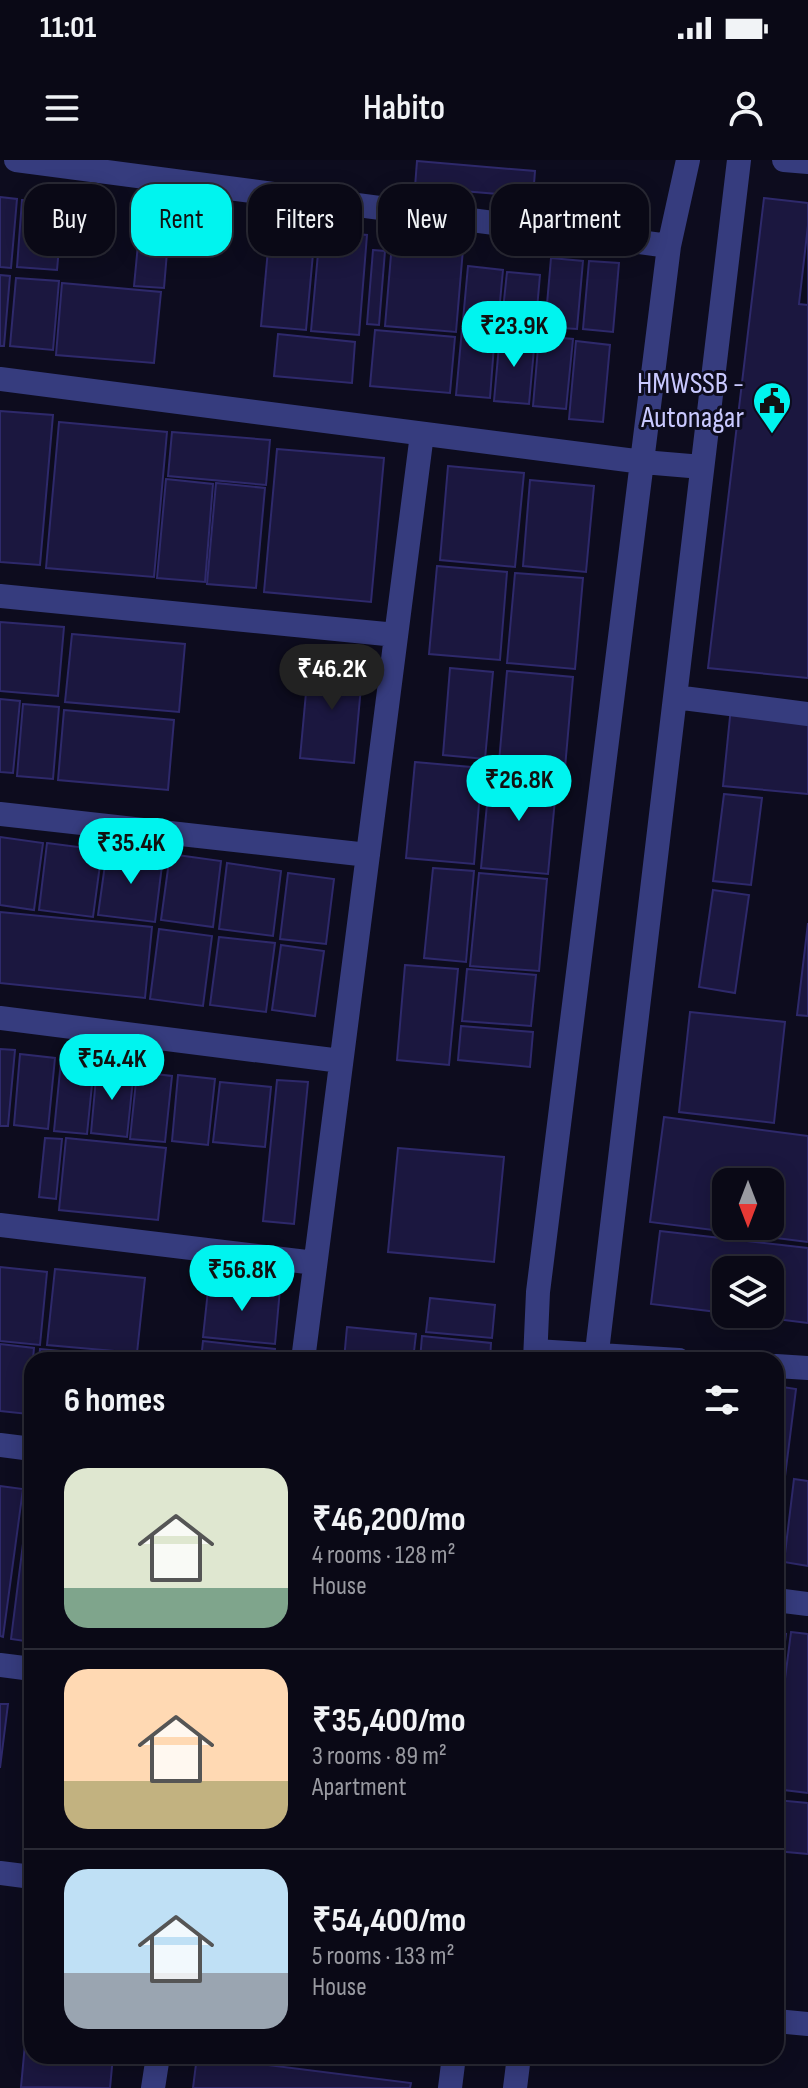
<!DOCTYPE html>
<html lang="en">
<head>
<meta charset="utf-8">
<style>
	:root { --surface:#0a0916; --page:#13121f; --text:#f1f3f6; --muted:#999aa1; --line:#2a2a35; --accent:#00f4ef }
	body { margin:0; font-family:"Sofia Sans Condensed",sans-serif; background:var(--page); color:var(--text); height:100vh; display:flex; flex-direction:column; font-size:30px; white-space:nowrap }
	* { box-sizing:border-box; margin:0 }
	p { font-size:26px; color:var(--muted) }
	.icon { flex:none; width:44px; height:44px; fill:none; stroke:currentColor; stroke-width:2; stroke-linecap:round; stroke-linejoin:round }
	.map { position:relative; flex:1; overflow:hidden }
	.drawer { position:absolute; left:24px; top:1192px; width:760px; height:712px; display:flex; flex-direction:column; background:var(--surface); border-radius:24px; box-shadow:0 4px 20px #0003,0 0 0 2px var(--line) }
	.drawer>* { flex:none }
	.banner { position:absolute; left:24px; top:24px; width:760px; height:72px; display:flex; gap:16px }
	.needle { width:52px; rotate:180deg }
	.tools { position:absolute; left:712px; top:1008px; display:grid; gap:16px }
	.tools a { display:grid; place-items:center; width:72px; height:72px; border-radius:16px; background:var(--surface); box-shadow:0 4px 20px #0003,0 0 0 2px var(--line); font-size:40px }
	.price { position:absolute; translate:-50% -68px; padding:0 18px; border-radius:28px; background:var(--accent); color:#111; font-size:26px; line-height:52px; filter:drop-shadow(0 2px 4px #0008) }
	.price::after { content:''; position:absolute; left:50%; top:48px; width:24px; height:18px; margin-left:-12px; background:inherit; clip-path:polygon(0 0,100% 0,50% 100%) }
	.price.on { background:#222; color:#fff }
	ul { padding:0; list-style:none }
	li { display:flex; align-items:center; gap:24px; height:200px; padding:0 40px }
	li+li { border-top:2px solid var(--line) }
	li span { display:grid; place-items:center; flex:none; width:224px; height:160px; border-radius:24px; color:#555 }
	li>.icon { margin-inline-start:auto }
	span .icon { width:96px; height:96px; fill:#fffc; stroke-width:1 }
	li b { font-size:34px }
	h2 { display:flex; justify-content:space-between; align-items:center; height:96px; padding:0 40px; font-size:34px }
	.tag { padding:0 28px; border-radius:24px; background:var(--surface); box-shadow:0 4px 20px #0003,0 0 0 2px var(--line); font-size:28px; line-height:72px }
	.tag.on { background:var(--accent); color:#111 }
	.status { display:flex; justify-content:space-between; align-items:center; height:56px; padding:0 40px; background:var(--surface); direction:ltr }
	.status svg { height:22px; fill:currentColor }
	header { display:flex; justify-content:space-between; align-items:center; height:104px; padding:0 40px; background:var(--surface); font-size:36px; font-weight:600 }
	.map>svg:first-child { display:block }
	.building { fill:#1b173f; stroke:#2e296b; stroke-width:2; fill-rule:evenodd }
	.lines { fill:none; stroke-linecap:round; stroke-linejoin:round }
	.minor { stroke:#363c7e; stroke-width:24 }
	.labels { text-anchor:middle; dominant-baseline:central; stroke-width:6; stroke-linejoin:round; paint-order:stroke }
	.poi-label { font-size:30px; fill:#c9c9ff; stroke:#0d0c1e; text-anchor:end }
</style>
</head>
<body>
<div class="status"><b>11:01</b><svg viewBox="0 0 49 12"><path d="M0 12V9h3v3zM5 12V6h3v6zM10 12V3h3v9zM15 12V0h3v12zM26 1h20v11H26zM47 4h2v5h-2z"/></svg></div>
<header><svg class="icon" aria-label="menu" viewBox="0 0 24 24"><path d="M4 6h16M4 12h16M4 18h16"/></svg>Habito<svg class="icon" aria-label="person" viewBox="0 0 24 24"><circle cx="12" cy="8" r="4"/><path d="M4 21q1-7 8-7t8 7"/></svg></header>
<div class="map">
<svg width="808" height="1928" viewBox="0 0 808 1928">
	<rect width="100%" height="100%" fill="#0d0c1e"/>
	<path class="building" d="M417,1L535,11L533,37L415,27Z
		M0,37L17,39L11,108L0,107Z
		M764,38L808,43V518L708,508Z
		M22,40L63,43L57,110L17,107Z
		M141,53L170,56L164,128L134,126Z
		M808,65V145L799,144Z
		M270,68L315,72L306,170L261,166Z
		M320,71L367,75L359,175L311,171Z
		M392,83L463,89L456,172L385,166Z
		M373,90L385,91L379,165L367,164Z
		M551,98L583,101L577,169L545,167Z
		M589,101L619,103L613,172L583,169Z
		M468,106L503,110L498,163L463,160Z
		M507,112L540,115L535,172L501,169Z
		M0,115L10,116L4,186H0Z
		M16,118L59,121L53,190L10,186Z
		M62,123L161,132L154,203L56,195Z
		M462,169L495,172L490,238L456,235Z
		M375,170L455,177L450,233L370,226Z
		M278,174L355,182L352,223L274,216Z
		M500,174L535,178L529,244L494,241Z
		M539,176L573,179L566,249L533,246Z
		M576,181L610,185L603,262L569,259Z
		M0,251L53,255L40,405L0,402Z
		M59,262L167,272L154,417L46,408Z
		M172,272L270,280L266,325L168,316Z
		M277,289L384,298L371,442L264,432Z
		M448,306L524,313L515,407L440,400Z
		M166,319L213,324L205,422L157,418Z
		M530,320L594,326L586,412L523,406Z
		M216,323L265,328L256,428L207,424Z
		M437,406L507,412L500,500L429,494Z
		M515,413L583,418L575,509L507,503Z
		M0,462L64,467L58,536L0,531Z
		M72,474L185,484L179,552L65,542Z
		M309,500L363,505L354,603L300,598Z
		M450,508L493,512L485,599L443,595Z
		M507,511L573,517L565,608L499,602Z
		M0,539L20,541L13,613L0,612Z
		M23,544L59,547L53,619L17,616Z
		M731,547L808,555V634L723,626Z
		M64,550L174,560L168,630L58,620Z
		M415,602L482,608L474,704L406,698Z
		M490,612L557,618L548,714L481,708Z
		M724,634L762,638L751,725L713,721Z
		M0,677L43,683L34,750L0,745Z
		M47,683L102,690L93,757L39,750Z
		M107,690L163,697L155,762L98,755Z
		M170,694L221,701L213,767L161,760Z
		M227,703L281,711L273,776L219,769Z
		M433,708L474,711L466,802L424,798Z
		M288,713L334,719L326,784L280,779Z
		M479,713L547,719L539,811L470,806Z
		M713,730L749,735L735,833L699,827Z
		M0,752L152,767L145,838L0,823Z
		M808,763V856L797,855Z
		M159,769L212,776L203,846L150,839Z
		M219,777L275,783L266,852L210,845Z
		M281,785L324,791L315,856L272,850Z
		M405,805L458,809L449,905L397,900Z
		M467,809L536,815L531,866L462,861Z
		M690,852L785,862L774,963L679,952Z
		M461,866L533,872L530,907L458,900Z
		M0,889L15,890L8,966H0Z
		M20,894L55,898L48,969L14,965Z
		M61,901L94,905L87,974L54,971Z
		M97,907L134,910L127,977L91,973Z
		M137,912L172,916L165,982L130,979Z
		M178,915L215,919L208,985L172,981Z
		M277,920L308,922L294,1064L263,1061Z
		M220,922L271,927L265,987L213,982Z
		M664,957L808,976V1082L650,1062ZM726,1022H770V1066H726Z
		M45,978L62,979L56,1039L39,1037Z
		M66,978L166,988L158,1060L59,1050Z
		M398,988L504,997L494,1102L388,1092Z
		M660,1071L808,1088V1163L735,1154H770V1110H726V1153L651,1144Z
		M0,1107L47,1112L40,1185L0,1181Z
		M55,1109L145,1118L137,1193L47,1185Z
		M209,1121L280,1129L275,1184L203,1177Z
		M430,1138L495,1145L492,1178L426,1172Z
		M347,1167L416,1174L413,1200H344Z
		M422,1176L491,1183L490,1200H420Z
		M203,1181L275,1189L274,1200H201Z
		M0,1184L34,1188L28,1254L0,1251Z
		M40,1189L132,1198V1200H39Z
		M776,1226L796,1229L776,1388Z
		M794,1319L808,1321V1406L784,1402Z
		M0,1326L23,1329L3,1477L0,1476Z
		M30,1328H32V1482L11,1479Z
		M791,1472L808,1474V1633L776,1629V1589Z
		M776,1473L786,1474L776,1550Z
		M0,1544H8L0,1608Z
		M776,1640L808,1643V1694L776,1691Z
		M26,1873L32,1874V1896H113L110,1928L21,1927Z
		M197,1896L411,1923L410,1928H193Z"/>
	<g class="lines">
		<path class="minor" d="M16,0L669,86
			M784,0L808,2
			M0,219L643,302L702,307
			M0,436L396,475
			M675,537L808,554
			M0,654L368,695
			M0,858L341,901
			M0,1065L315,1103
			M536,1191L679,1200
			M303,1200L422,274
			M535,1200L538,1132L669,86L688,0
			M596,1200L739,0
			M776,1206L808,1208
			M0,1285L32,1289
			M776,1440L808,1444
			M0,1505L32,1509
			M0,1713L32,1717
			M776,1861L808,1864
			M153,1928L158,1896
			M450,1928L454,1896
			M515,1928L519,1896"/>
	</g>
	<defs>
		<symbol id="civic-pin" viewBox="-11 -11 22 30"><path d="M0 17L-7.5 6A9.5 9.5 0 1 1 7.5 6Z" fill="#00f4ef" stroke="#0d0c1e"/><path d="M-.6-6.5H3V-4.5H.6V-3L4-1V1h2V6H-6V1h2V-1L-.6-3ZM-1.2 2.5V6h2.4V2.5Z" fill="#111"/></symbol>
	</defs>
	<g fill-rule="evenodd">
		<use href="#civic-pin" x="750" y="219" width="44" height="60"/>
	</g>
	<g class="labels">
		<g class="poi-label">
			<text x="744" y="224">HMWSSB -<tspan x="744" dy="34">Autonagar</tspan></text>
		</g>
	</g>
</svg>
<div class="tools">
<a><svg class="needle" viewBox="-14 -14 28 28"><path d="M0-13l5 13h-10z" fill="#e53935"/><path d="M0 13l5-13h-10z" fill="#999aa1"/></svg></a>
<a><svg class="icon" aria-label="layers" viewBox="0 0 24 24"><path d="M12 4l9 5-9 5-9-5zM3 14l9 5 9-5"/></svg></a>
</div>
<b class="price" style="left:514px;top:209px">₹23.9K</b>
<b class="price on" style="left:332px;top:552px">₹46.2K</b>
<b class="price" style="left:519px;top:663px">₹26.8K</b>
<b class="price" style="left:131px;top:726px">₹35.4K</b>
<b class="price" style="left:112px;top:942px">₹54.4K</b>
<b class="price" style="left:242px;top:1153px">₹56.8K</b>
<div class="banner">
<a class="tag">Buy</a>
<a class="tag on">Rent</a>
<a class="tag">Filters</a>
<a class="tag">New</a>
<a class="tag">Apartment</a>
</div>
<section class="drawer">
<h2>6 homes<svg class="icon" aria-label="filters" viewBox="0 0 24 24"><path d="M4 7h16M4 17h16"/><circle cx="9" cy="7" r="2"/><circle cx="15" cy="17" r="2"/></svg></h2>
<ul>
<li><span style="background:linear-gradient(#dfe7d0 75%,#7fa58c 0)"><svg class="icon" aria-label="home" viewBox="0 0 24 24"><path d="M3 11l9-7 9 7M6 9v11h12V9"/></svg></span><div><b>₹46,200/mo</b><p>4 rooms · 128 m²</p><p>House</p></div></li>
<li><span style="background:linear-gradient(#ffd9b3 70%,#c2b280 0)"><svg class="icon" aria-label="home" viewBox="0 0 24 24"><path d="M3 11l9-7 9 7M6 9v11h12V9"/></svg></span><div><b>₹35,400/mo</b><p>3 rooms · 89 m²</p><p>Apartment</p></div></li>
<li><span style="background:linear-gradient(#bfe0f5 65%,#9aa5b1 0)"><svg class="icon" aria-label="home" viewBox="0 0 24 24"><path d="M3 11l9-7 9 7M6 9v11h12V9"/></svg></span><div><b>₹54,400/mo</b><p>5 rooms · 133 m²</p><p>House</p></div></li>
</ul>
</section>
</div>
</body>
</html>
